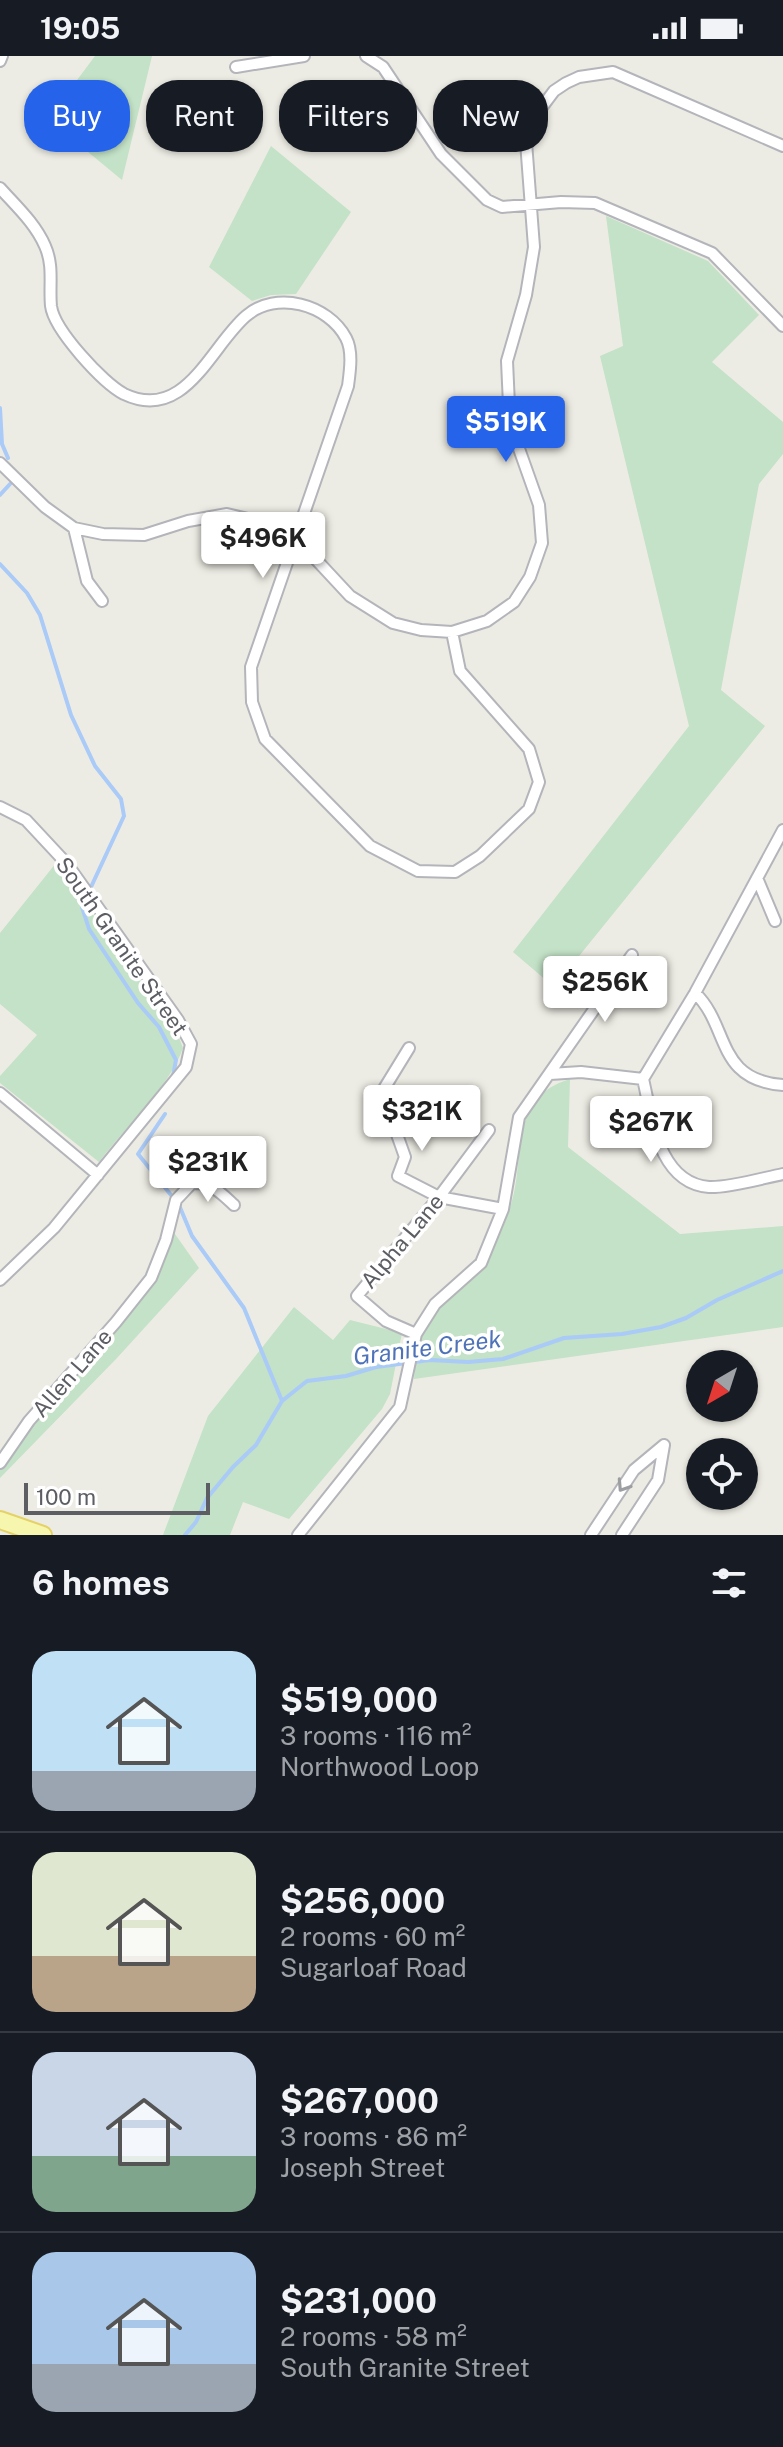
<!DOCTYPE html>
<html lang="en">
<head>
<meta charset="utf-8">
<style>
	:root { --surface:#171b24; --page:#242831; --text:#f1f3f6; --muted:#9ea1a6; --line:#363941; --accent:#2563eb }
	body { margin:0; font-family:"Public Sans",sans-serif; background:var(--page); color:var(--text); height:100vh; display:flex; flex-direction:column; font-size:30px; white-space:nowrap }
	* { box-sizing:border-box; margin:0 }
	p { font-size:26px; color:var(--muted) }
	.icon { flex:none; width:44px; height:44px; fill:none; stroke:currentColor; stroke-width:2; stroke-linecap:round; stroke-linejoin:round }
	.map { position:relative; height:1479px; overflow:hidden }
	.side { display:flex; flex-direction:column; background:var(--surface); flex:1 }
	.side>* { flex:none }
	.banner { position:absolute; left:24px; top:24px; width:736px; height:72px; display:flex; gap:16px }
	.needle { width:52px; rotate:219deg }
	.controls { position:absolute; left:686px; top:1294px; display:grid; gap:16px }
	.controls a { display:grid; place-items:center; width:72px; height:72px; border-radius:50%; background:var(--surface); box-shadow:0 2px 6px #0004; font-size:40px }
	.scale { position:absolute; left:24px; bottom:20px; width:186px; box-sizing:border-box; padding-left:8px; border:4px solid #5c5e63; border-top:0; font-size:22px; line-height:28px; white-space:nowrap; color:#5c5e63; -webkit-text-stroke:6px #fff; paint-order:stroke }
	.price { position:absolute; translate:-50% -68px; padding:0 18px; border-radius:8px; background:#fff; color:#222; font-size:26px; line-height:52px; filter:drop-shadow(0 2px 4px #0008) }
	.price::after { content:''; position:absolute; left:50%; top:48px; width:24px; height:18px; margin-left:-12px; background:inherit; clip-path:polygon(0 0,100% 0,50% 100%) }
	.price.current { background:var(--accent); color:#fff }
	ul { padding:0; list-style:none }
	li { display:flex; align-items:center; gap:24px; height:200px; padding:0 32px }
	li+li { border-top:2px solid var(--line) }
	li span { display:grid; place-items:center; flex:none; width:224px; height:160px; border-radius:24px; color:#555 }
	li>.icon { margin-inline-start:auto }
	span .icon { width:96px; height:96px; fill:#fffc; stroke-width:1 }
	li b { font-size:34px }
	h2 { display:flex; justify-content:space-between; align-items:center; height:96px; padding:0 32px; font-size:34px }
	.pill { padding:0 28px; border-radius:32px; background:var(--surface); box-shadow:0 2px 6px #0004; font-size:28px; line-height:72px }
	.pill.current { background:var(--accent); color:#fff }
	.status { display:flex; justify-content:space-between; align-items:center; height:56px; padding:0 40px; background:var(--surface); direction:ltr }
	.status svg { height:22px; fill:currentColor }
	.map>svg:first-child { display:block }
	.green { fill:#c3e2c7 }
	.lines { fill:none; stroke-linecap:round; stroke-linejoin:round }
	.stream { stroke:#aacaf7; stroke-width:4 }
	.minor-casing { stroke:#b4b5ba; stroke-width:14 }
	.primary-casing { stroke:#e4d266; stroke-width:20 }
	.minor { stroke:#fff; stroke-width:10 }
	.primary { stroke:#f7f6af; stroke-width:16 }
	.oneway { stroke:#9d9ea1 }
	.labels { text-anchor:middle; dominant-baseline:central; stroke-width:7; stroke-linejoin:round; paint-order:stroke }
	.street-label { font-size:22px; fill:#5c5e63; stroke:#fff }
	.water-label { font-size:24px; font-style:italic; fill:#4f73b8; stroke:#fff }
</style>
</head>
<body>
<div class="status"><b>19:05</b><svg viewBox="0 0 49 12"><path d="M0 12V9h3v3zM5 12V6h3v6zM10 12V3h3v9zM15 12V0h3v12zM26 1h20v11H26zM47 4h2v5h-2z"/></svg></div>
<div class="map">
<svg width="783" height="1479" viewBox="0 0 783 1479">
	<rect width="100%" height="100%" fill="#edece4"/>
	<path class="green" d="M95,0H152L122,124L48,63Z
		M271,90L351,156L296,238L271,239L252,245L209,211Z
		M606,160L708,205L759,259L712,306L783,366V398L759,428L721,634L765,670L554,931L513,896L689,670L600,300L623,290Z
		M56,807L176,974L183,992C168,1033 126,1070 99,1106L0,1027V1020L37,979L0,948V877Z
		M570,1023L568,1091L680,1178L783,1170V1271L414,1323C415,1311 414,1293 419,1281C430,1253 461,1235 480,1213C491,1201 505,1168 510,1152C527,1104 506,1042 570,1023Z
		M170,1171L199,1212L117,1302L0,1422V1411L30,1369L129,1256Z
		M294,1251L333,1284L350,1264L402,1277L390,1338L382,1353L289,1463L243,1446L230,1479H163L208,1360Z"/>
	<g class="lines">
		<path class="stream" d="M0,352L2,388L8,402
			M0,439L10,428
			M0,508L27,537L40,559L71,659L95,710L121,743L124,760L91,831
			M82,851L89,873L138,947L159,971L176,1004L173,1020
			M165,1058L138,1098L179,1149L192,1180L244,1252L282,1345
			M185,1479L196,1466L207,1442L233,1411L256,1389L282,1345L307,1325L346,1320L376,1311L430,1304L468,1306L503,1303L564,1282L622,1278L661,1271L686,1262L717,1244L783,1215"/>
		<defs>
			<path id="minor" d="M366,0L383,11L441,98L487,144L502,151L561,146L595,147L712,197L783,270
				M0,5L2,0
				M236,11L304,0
				M0,132C16,150 35,167 45,190C54,210 49,229 51,250C54,274 103,327 124,338C185,367 210,291 246,260C276,234 328,248 346,282C353,295 350,315 348,330L251,611L252,646L265,683L370,790L418,815L455,816L480,800L529,753L539,726L529,693L460,615L452,576
				M0,407L45,451L74,472L103,478L144,479L188,465L227,458L264,467L296,482L350,540L393,567L421,574L452,576L487,565L514,546L530,521L542,487L539,449L517,387L509,349L507,305L526,239L534,191L526,86L530,67L554,35L566,27L579,21L613,16L783,90
				M74,472L87,525L102,545
				M0,751L26,764L67,808L178,964L191,988L186,1011L54,1172L0,1224
				M757,822L775,865
				M695,937C730,970 715,1024 783,1029
				M409,992L382,1036L405,1101L398,1120L439,1141L503,1153
				M550,1018L581,1016L643,1023C652,1061 658,1127 709,1131C728,1132 763,1122 783,1118
				M643,1023L695,937L783,774
				M0,1037L98,1119
				M416,1278L386,1265L357,1240L439,1141L489,1074
				M0,1407L29,1365L116,1266L151,1222L166,1184L176,1144L192,1127C211,1126 221,1137 234,1149
				M298,1479L400,1351L416,1278L435,1248L481,1207L503,1153L519,1061L632,899
				M591,1479L634,1414L664,1389
				M622,1479L658,1424L664,1389"/>
			<path id="primary" d="M0,1464L43,1479"/>
		</defs>
		<use href="#minor" class="minor-casing"/>
		<use href="#primary" class="primary-casing"/>
		<use href="#minor" class="minor"/>
		<use href="#primary" class="primary"/>
	</g>
	<defs><path id="oneway-chevron" d="M-2-3.5L2.5 0L-2 3.5" fill="none" stroke-width="1.6" stroke-linecap="round" stroke-linejoin="round" transform="scale(2)"/></defs>
	<use class="oneway" href="#oneway-chevron" transform="translate(623 1430) rotate(123)"/>
	<g class="labels">
		<g class="street-label">
			<text transform="translate(122 890) rotate(55)">South Granite Street</text>
			<text transform="translate(402 1185) rotate(-50)">Alpha Lane</text>
			<text transform="translate(72 1317) rotate(-49)">Allen Lane</text>
		</g>
		<g class="water-label">
			<text transform="translate(427 1291) rotate(-7)">Granite Creek</text>
		</g>
	</g>
</svg>
<div class="controls">
<a><svg class="needle" viewBox="-14 -14 28 28"><path d="M0-13l5 13h-10z" fill="#e53935"/><path d="M0 13l5-13h-10z" fill="#9ea1a6"/></svg></a>
<a><svg class="icon" aria-label="locate" viewBox="0 0 24 24"><circle cx="12" cy="12" r="6"/><path d="M12 2v4M12 18v4M2 12h4M18 12h4"/></svg></a>
</div>
<div class="scale">100 m</div>
<b class="price current" style="left:506px;top:408px">$519K</b>
<b class="price" style="left:263px;top:524px">$496K</b>
<b class="price" style="left:605px;top:968px">$256K</b>
<b class="price" style="left:422px;top:1097px">$321K</b>
<b class="price" style="left:651px;top:1108px">$267K</b>
<b class="price" style="left:208px;top:1148px">$231K</b>
<div class="banner">
<a class="pill current">Buy</a>
<a class="pill">Rent</a>
<a class="pill">Filters</a>
<a class="pill">New</a>
</div>
</div>
<section class="side">
<h2>6 homes<svg class="icon" aria-label="filters" viewBox="0 0 24 24"><path d="M4 7h16M4 17h16"/><circle cx="9" cy="7" r="2"/><circle cx="15" cy="17" r="2"/></svg></h2>
<ul>
<li><span style="background:linear-gradient(#bfe0f5 75%,#9aa5b1 0)"><svg class="icon" aria-label="home" viewBox="0 0 24 24"><path d="M3 11l9-7 9 7M6 9v11h12V9"/></svg></span><div><b>$519,000</b><p>3 rooms · 116 m²</p><p>Northwood Loop</p></div></li>
<li><span style="background:linear-gradient(#dfe7d0 65%,#b9a48a 0)"><svg class="icon" aria-label="home" viewBox="0 0 24 24"><path d="M3 11l9-7 9 7M6 9v11h12V9"/></svg></span><div><b>$256,000</b><p>2 rooms · 60 m²</p><p>Sugarloaf Road</p></div></li>
<li><span style="background:linear-gradient(#c9d6e8 65%,#7fa58c 0)"><svg class="icon" aria-label="home" viewBox="0 0 24 24"><path d="M3 11l9-7 9 7M6 9v11h12V9"/></svg></span><div><b>$267,000</b><p>3 rooms · 86 m²</p><p>Joseph Street</p></div></li>
<li><span style="background:linear-gradient(#a9c7e8 70%,#9aa5b1 0)"><svg class="icon" aria-label="home" viewBox="0 0 24 24"><path d="M3 11l9-7 9 7M6 9v11h12V9"/></svg></span><div><b>$231,000</b><p>2 rooms · 58 m²</p><p>South Granite Street</p></div></li>
</ul>
</section>
</body>
</html>
